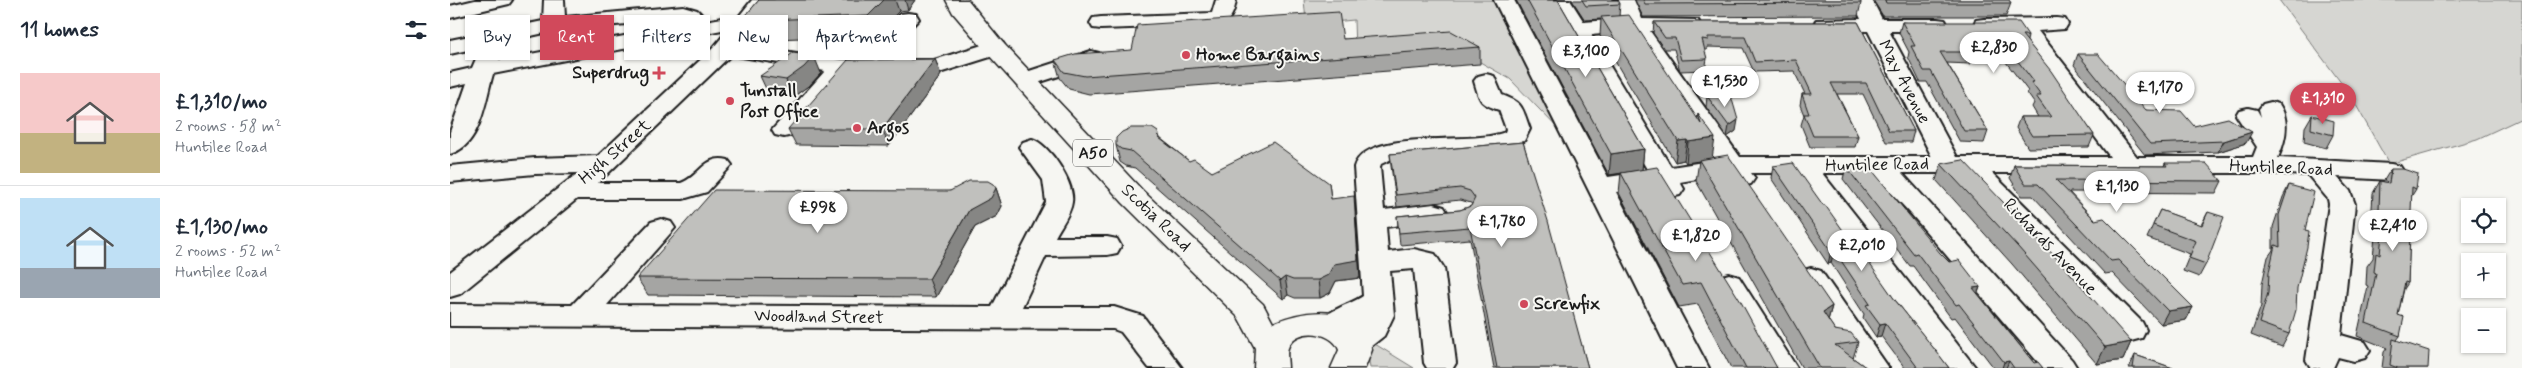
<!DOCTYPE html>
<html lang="en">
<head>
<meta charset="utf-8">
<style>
	:root { --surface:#fff; --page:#f6f6f7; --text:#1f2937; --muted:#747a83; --line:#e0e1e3; --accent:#d1495b }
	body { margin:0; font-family:Mynerve,sans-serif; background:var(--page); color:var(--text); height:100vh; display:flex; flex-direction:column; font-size:19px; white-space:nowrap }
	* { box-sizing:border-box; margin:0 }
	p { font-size:16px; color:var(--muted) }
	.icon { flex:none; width:28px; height:28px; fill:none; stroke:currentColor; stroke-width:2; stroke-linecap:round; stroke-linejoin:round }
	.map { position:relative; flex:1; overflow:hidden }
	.drawer { display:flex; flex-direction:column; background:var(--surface); width:450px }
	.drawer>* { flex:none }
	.hud { position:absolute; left:15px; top:15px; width:475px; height:45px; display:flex; gap:10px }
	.fabs { position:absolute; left:2011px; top:198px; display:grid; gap:10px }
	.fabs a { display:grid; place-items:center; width:45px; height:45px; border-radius:0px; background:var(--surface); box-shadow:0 1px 4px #0004; font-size:25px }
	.price { position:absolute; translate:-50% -42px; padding:0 11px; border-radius:18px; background:#fff; color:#222; font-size:16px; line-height:32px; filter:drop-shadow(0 1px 2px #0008) }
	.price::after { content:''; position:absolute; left:50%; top:30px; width:15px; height:11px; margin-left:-8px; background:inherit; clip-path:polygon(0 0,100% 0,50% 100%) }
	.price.active { background:var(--accent); color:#fff }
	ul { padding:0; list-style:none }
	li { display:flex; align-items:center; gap:15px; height:125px; padding:0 20px }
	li+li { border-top:1px solid var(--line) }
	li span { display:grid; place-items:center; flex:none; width:140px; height:100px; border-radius:0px; color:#555 }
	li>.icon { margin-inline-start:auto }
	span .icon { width:60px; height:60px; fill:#fffc; stroke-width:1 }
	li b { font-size:21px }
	h2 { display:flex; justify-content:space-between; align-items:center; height:60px; padding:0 20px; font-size:21px }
	.pill { padding:0 18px; border-radius:0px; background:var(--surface); box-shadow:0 1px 4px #0004; font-size:18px; line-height:45px }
	.pill.active { background:var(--accent); color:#fff }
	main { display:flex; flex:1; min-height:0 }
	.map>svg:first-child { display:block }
	.green { fill:#d6d6d2; stroke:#797977 }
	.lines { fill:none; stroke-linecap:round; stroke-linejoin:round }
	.minor-casing { stroke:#1c1c1c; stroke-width:4 }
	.major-casing { stroke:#1c1c1c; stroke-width:3 }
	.minor { fill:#f6f6f2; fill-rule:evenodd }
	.major { fill:#f6f6f2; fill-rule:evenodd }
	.wall { fill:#a5a5a3; stroke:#1c1c1c }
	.shaded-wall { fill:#868684; stroke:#1c1c1c }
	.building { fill:#c0c0bd; stroke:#1c1c1c }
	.poi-dot { fill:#d1495b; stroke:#f6f6f2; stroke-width:2 }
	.labels { text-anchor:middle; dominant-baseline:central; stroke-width:4; stroke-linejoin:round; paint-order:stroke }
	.shield { fill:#f6f6f2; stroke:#5d5d5c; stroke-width:1 }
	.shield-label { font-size:16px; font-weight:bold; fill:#1c1c1c }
	.poi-label { font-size:18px; font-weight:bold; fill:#1c1c1c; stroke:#f6f6f2; text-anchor:start }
	.street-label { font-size:18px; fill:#1c1c1c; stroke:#f6f6f2 }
</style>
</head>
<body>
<main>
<section class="drawer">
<h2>11 homes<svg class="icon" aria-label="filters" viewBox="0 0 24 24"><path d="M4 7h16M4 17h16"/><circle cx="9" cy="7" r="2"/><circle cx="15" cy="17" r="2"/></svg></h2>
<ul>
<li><span style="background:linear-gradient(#f6c9c9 60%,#c2b280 0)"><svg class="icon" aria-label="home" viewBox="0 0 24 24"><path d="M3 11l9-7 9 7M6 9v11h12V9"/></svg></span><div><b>£1,310/mo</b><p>2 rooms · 58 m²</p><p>Huntilee Road</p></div></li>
<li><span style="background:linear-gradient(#bfe0f5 70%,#9aa5b1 0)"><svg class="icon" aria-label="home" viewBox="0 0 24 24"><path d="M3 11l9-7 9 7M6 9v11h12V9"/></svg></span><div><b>£1,130/mo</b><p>2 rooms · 52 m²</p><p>Huntilee Road</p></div></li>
</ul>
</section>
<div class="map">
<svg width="2072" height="368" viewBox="0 0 2072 368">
	<rect width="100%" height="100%" fill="#f6f6f2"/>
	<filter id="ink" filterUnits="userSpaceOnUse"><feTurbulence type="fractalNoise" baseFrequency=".02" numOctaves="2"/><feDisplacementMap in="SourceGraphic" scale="10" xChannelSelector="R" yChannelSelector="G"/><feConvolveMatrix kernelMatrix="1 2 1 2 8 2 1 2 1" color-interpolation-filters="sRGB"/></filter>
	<g filter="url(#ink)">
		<path class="green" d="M854,0H1050L1119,140L1060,79L1002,46L905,52L904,20L872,23L856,21Z
			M1829,0H2072V118L2027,139L1939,164L1901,96Z
			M920,341L964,368H920L918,356Z"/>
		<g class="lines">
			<defs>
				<path id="minor" d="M25,0H62L59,4L0,18V6Z
					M94,0H114L115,17L233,6L247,10L251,14L249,22L272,18L286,20L302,0H323L290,44L391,60H403L450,14L458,13L466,14L469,19L429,60H484L545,41L553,43L556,48L553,53L486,74H397L343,135L334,137L325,135L322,130L375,71L281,55L148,183H231C250,176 255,154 278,160L282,165L257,192L233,199H127L10,294L0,297V272L128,173L85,174L0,182V166L85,158L148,156L263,48L277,31L272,30L43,74C35,101 31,146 0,154V132L17,83L0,87V73L22,68L31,47L0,54V40L93,21ZM228,19L226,26L49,60L53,48L62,40L104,31Z
					M766,0H786C784,13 781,22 767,25L651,29L643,28L640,23L643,18L651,17L762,13Z
					M1044,0H1064L1158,177L1198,171L1100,0H1120L1134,22L1171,19L1164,0H1184L1192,19L1248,20L1251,25L1248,30L1200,31L1290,157H1482L1418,31L1366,30L1363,25L1366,20L1411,19L1402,0H1422L1432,19H1487L1495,20L1498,25L1495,30L1487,31H1439L1507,157H1660L1566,31L1526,30L1523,25L1526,20L1534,19L1607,18L1615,19L1618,24L1615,29L1588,31L1687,157H1803L1807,147L1786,115L1789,110L1798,108L1807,110L1811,117L1809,109L1813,104L1821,102L1829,104C1841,121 1835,142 1828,158L1941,164L1950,166L1954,172L1950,178L1941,180L1887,177L1900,191L1905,204L1891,335L1915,342L1920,350L1915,358L1904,361L1888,357L1883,368H1861L1856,360L1879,204L1878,199L1858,175L1812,173H1542L1692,322L1696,330L1692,338L1681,341L1670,338L1513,173H1452L1622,360L1627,368H1593L1461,214L1423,173H1372L1526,368H1492L1345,173H1301L1305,178L1301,184L1292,186L1283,184L1276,174L1230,182L1234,189L1230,195L1221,197L1212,195L1206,186L1166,192L1259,368H1227ZM1178,32L1266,160L1221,167L1141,35Z
					M641,51L649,53L652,58L649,63L575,87L567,85L563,80L567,75Z
					M1036,74L1044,76L1052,95C1074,103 1072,108 1080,129L1074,141L1057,147L942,159L931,164L930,167L934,210L984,204L994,207L998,213L994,219L936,227L938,252L964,249L985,254L994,268L1006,363L1003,368H977L974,363L964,269L940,271L944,315L934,336L915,351L904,354L893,351L889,343L893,335L901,329L884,335L873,332L869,324C877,310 899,305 913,296L904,167C916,127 1022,146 1055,132L1056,129L1049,110C1029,103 1030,101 1024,81L1028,76Z
					M582,139C599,144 625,183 622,202C621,213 610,227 605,237H657L667,239L671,246L667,253L657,255L596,256L572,307H664L693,316L732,368H699L671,332L663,329L0,326V304L122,305L201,222L211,219L221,222L225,228L157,305L542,307L596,202L593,180L569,147L573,142Z
					M1361,268L1371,271L1439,368H1406L1346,278L1351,271Z
					M1279,274L1289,277L1347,368H1315L1264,284L1269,277Z"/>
				<path id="major" d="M496,0H518L553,43L693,191L813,304L823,323C848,312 890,304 912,328C917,334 919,343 922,350L915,368H881L889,350C883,331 845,326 838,348C836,353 838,362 838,368H804L805,348L788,317L673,203L537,53L503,13Z"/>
			</defs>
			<use href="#minor" class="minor-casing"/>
			<use href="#major" class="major-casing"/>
			<use href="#minor" class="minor"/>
			<use href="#major" class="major"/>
		</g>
		<path class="wall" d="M309,0H465L458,10L449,11L426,35L300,40L291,21Z
			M1066,0H1108L1194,149L1192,169L1327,368H1281L1248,304L1229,307L1169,193L1171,173L1159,175Z
			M1122,0H1168L1170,4L1169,16L1247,119L1248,114L1262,158L1382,306L1378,320L1385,330L1408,342L1403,358L1417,368H1352L1246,181L1249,161L1236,163L1234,160L1225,162L1150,36L1151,19L1135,20Z
			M1185,0H1410L1411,3L1408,16L1193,17Z
			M1423,0H1559L1561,3L1556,16H1433Z
			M1204,22H1408L1464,131L1461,142H1436L1413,94H1387L1408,136L1405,147H1360L1351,125L1354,115L1350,105L1352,94H1355L1344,71L1304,72L1293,48L1257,47V50H1254L1257,59L1255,70L1230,71L1224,49H1214L1203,33Z
			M1452,22L1578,35L1577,41L1644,135L1639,147L1578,148L1566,128L1570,117H1588L1582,107L1584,103L1577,93L1578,91L1546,49H1521L1524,52L1520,64L1497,63L1538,131L1534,143L1510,142L1477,82H1470L1458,57L1459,52L1449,33Z
			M893,39L1030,47V64L639,94L619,89L610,78L605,60Z
			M1628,54L1696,110L1796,143L1768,152L1695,155L1624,65Z
			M485,59L491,75L439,146L346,145L338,129Z
			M371,73L361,84L343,97L318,93L310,76Z
			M1257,96L1286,131L1277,137L1256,107Z
			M1862,115L1883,135L1876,148L1854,142L1855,127Z
			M708,132L710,138L739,161L762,172L879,183L881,199L905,214L910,278L886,281L880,293L870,298H845L838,295L833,299L685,168L676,166L670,162L666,145Z
			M1073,142L1138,368H1044L1020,239L950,245L947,216L1010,210L1021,206L1022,205L1021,203L1010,200L947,207L941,166L940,154Z
			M1715,163L1772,181L1766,193L1619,192L1645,220L1743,307L1736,320L1711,324L1662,273L1655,274L1583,196H1571L1560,178L1564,165L1714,166Z
			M1491,164L1681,342L1673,360L1647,364L1562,264L1486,180Z
			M1323,166L1373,205L1445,300L1499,368H1455L1431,336L1426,337L1413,318L1414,314L1381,263L1378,264L1321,178Z
			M1396,167L1499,262L1530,287L1528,293L1584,363L1593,368H1544L1505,317L1501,318L1463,266H1460L1393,179Z
			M1941,169L1966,189L1961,197L1958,283L1954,289L1948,315L1950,336L1947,340L1978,368H1932L1934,352L1937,348L1907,336L1918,286L1916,285L1917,266L1923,258L1926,225L1921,223L1923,193L1930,181L1933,182Z
			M1839,185L1855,230L1839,334L1832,347L1801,335L1811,306L1812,284L1818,257L1823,250V227L1833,197Z
			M546,188L552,206L547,216L525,227L486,297L198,295L187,278L500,191Z
			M1710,210L1751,225L1758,212L1756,264L1749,277L1733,271L1740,254L1697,238Z
			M1685,355L1723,368H1679Z"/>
		<path class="shaded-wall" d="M434,0H445L449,11L426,35L418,16Z
			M455,0H465L458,10Z
			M364,56L371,73L361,84L343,97L336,80Z
			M485,59L491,75L439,146L432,129Z
			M1288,120L1286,131L1277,137L1279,126Z
			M1802,132L1796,143L1768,152L1774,141Z
			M1265,138L1262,159L1236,163L1238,142Z
			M1237,140L1234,160L1225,162L1228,141Z
			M1194,149L1192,170L1159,175L1161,154Z
			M546,188L552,206L547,216L525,227L486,297L479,279L519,210Z
			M904,196L910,278L886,281L880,293L870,298L868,280L884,264Z
			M1384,250L1381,263L1378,264L1381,251Z
			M835,277L838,295L833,299L830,281Z
			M1530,287L1525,300L1523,288Z
			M1382,306L1376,328L1373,312Z
			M1743,307L1736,320L1711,324L1718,311Z
			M1435,323L1431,336L1426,337L1430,324Z
			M1681,342L1673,360L1647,364L1655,347Z
			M1559,361L1556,368H1552L1554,362Z"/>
		<path class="building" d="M309,0H434L418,16L291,21Z
			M1077,0H1108L1194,149L1161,154Z
			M1132,0H1168L1170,4L1136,6Z
			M1193,0H1410L1411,3L1195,4Z
			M1435,0H1559L1561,3H1436Z
			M889,12L893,39L1001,31L1030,47L635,76L614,72L605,60L625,54L682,50L687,25Z
			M1179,15L1251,124L1248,114L1265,138L1238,142L1237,140L1228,141L1151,17Z
			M1204,22H1408L1464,131H1439L1416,83H1381L1408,136H1363L1354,114H1359L1352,94H1362L1346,60L1305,62L1295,37H1258V40L1252,39L1257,59L1231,60L1225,38H1215Z
			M1452,22H1569L1578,35H1572L1601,71L1644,135L1582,136L1570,117H1601L1586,96H1591L1581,82H1584L1550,38H1515L1524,52H1490L1538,131H1514L1481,71H1474L1461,46H1465Z
			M343,53L364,56L354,67L336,80L310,76Z
			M1628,54H1648L1696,110L1731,111L1744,126L1778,118L1802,132L1774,141L1700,144Z
			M485,59L432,129H338L398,60Z
			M1257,96H1281L1288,120L1279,126Z
			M1862,115L1884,121L1883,135L1861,129Z
			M681,128H702L708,132L709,138L739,161L744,159L762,172L823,142L879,183L881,199L904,196L908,260L884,264L878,275L868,280H843L835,277L830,281L681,151L671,149L666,145V138L672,132Z
			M1073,142L1098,221L1138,368H1047L1020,227L949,233L947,216L1010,210L1021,206L1025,198L1020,191L1010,188L946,195L940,154Z
			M1278,155L1382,306L1373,312L1385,330L1401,333L1408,342L1385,345L1417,368H1370L1249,160Z
			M1513,160L1612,264L1681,342L1655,347L1568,247L1491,164Z
			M1343,163L1373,205H1375L1407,250H1410L1445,300L1490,356L1499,368H1468L1435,323L1430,324L1416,305L1420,304L1384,250L1381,251L1323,166Z
			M1715,163H1756L1772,181L1606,180L1645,220L1654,218L1743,307L1718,311L1668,260L1661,261L1588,184H1575L1564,165L1717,166Z
			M1417,164L1490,253L1499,262L1509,260L1530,287L1523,288L1584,363L1588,362L1593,368H1564L1559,361L1554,362L1509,304L1506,305L1467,253L1464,254L1396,167Z
			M1207,167L1291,302L1327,368H1296L1251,282L1232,285L1171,173Z
			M1941,169H1953L1968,174L1966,189L1962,187L1958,283L1955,282L1948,315L1954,317L1950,336L1916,323L1926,273L1924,272L1926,253L1930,255L1934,212L1929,210L1930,181L1939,183Z
			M519,181H538L543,184L546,188L541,198L519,210L479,279L187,278L264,190L500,191Z
			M1839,185L1864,192L1855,230L1859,231L1857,247L1847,288L1846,310L1839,334L1809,323L1818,293L1819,272L1825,245L1830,247L1829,215Z
			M1710,210L1752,225L1758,212L1774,217L1756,264L1739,258L1746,241L1703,225Z
			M1943,339L1979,351L1978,368H1948L1940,365Z
			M1685,355L1723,368H1683Z"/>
	</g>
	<g class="poi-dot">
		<circle cx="736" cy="55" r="5"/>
		<path d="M206.5 65.5h5v5h5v5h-5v5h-5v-5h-5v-5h5z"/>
		<circle cx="280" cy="101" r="5"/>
		<circle cx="407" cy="128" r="5"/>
		<circle cx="1074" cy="304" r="5"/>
	</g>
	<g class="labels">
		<rect class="shield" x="623" y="139.5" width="40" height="27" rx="4"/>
		<g class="shield-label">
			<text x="643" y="153">A50</text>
		</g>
		<g class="poi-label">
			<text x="746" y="55">Home Bargains</text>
			<text x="199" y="73" text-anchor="end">Superdrug</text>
			<text x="290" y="91">Tunstall<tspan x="290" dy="21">Post Office</tspan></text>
			<text x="417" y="128">Argos</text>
			<text x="1084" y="304">Screwfix</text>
		</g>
		<g class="street-label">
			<text transform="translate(1454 82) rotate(62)">May Avenue</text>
			<text transform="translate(165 152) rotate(-41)">High Street</text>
			<text transform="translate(1427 165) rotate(-1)">Huntilee Road</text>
			<text transform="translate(1831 168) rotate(2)">Huntilee Road</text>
			<text transform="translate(706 218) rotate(44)">Scotia Road</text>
			<text transform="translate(1600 247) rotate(46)">Richards Avenue</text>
			<text transform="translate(369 317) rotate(1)">Woodland Street</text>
		</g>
	</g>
</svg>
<div class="fabs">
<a><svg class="icon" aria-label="locate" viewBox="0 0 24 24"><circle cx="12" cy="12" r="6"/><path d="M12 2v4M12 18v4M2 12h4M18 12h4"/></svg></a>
<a>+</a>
<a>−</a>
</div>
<b class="price" style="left:1544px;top:74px">£2,830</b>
<b class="price" style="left:1136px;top:78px">£3,100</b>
<b class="price" style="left:1275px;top:108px">£1,530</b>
<b class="price" style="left:1710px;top:114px">£1,170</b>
<b class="price active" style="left:1873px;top:125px">£1,310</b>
<b class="price" style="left:1667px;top:213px">£1,130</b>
<b class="price" style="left:368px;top:234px">£998</b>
<b class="price" style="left:1052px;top:248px">£1,780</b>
<b class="price" style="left:1943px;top:252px">£2,410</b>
<b class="price" style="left:1246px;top:262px">£1,820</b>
<b class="price" style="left:1412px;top:272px">£2,010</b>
<div class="hud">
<a class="pill">Buy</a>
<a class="pill active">Rent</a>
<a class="pill">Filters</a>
<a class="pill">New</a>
<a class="pill">Apartment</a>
</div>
</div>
</main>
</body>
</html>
